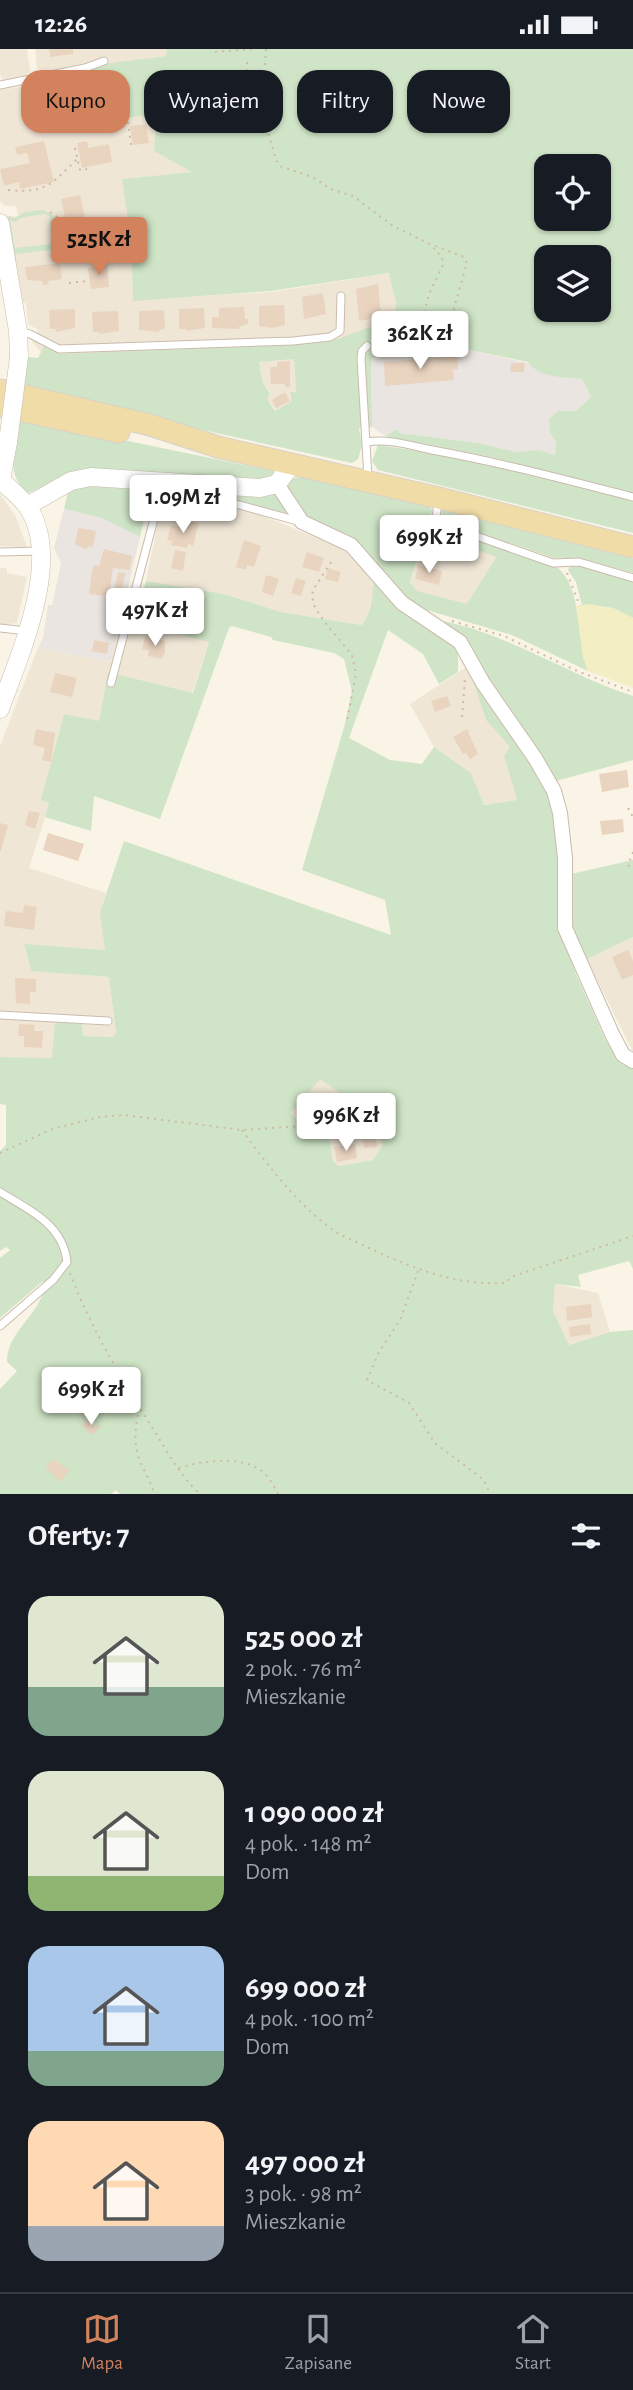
<!DOCTYPE html>
<html lang="pl">
<head>
<meta charset="utf-8">
<style>
	:root { --surface:#171b24; --page:#242831; --text:#f1f3f6; --muted:#9ea1a6; --line:#363941; --accent:#d2825c }
	body { margin:0; font-family:"Alegreya Sans",sans-serif; background:var(--page); color:var(--text); height:100vh; display:flex; flex-direction:column; font-size:26px; white-space:nowrap }
	* { box-sizing:border-box; margin:0 }
	p { font-size:23px; color:var(--muted) }
	.icon { flex:none; width:38px; height:38px; fill:none; stroke:currentColor; stroke-width:2; stroke-linecap:round; stroke-linejoin:round }
	.map { position:relative; height:1445px; overflow:hidden }
	.side { display:flex; flex-direction:column; background:var(--surface); flex:1 }
	.side>* { flex:none }
	.banner { position:absolute; left:21px; top:21px; width:592px; height:63px; display:flex; gap:14px }
	.buttons { position:absolute; left:534px; top:105px; display:grid; gap:14px }
	.buttons a { display:grid; place-items:center; width:77px; height:77px; border-radius:14px; background:var(--surface); box-shadow:0 2px 5px #0004; font-size:35px }
	.price { position:absolute; translate:-50% -60px; padding:0 16px; border-radius:7px; background:#fff; color:#222; font-size:23px; line-height:46px; filter:drop-shadow(0 2px 4px #0008) }
	.price::after { content:''; position:absolute; left:50%; top:42px; width:21px; height:16px; margin-left:-10px; background:inherit; clip-path:polygon(0 0,100% 0,50% 100%) }
	.price.selected { background:var(--accent); color:#111 }
	ul { padding:0; list-style:none }
	li { display:flex; align-items:center; gap:21px; height:175px; padding:0 28px }
	li span { display:grid; place-items:center; flex:none; width:196px; height:140px; border-radius:21px; color:#555 }
	li>.icon { margin-inline-start:auto }
	span .icon { width:84px; height:84px; fill:#fffc; stroke-width:1 }
	li b { font-size:30px }
	h2 { display:flex; justify-content:space-between; align-items:center; height:84px; padding:0 28px; font-size:30px }
	.tag { padding:0 24px; border-radius:21px; background:var(--surface); box-shadow:0 2px 5px #0004; font-size:24px; line-height:63px }
	.tag.selected { background:var(--accent); color:#111 }
	.status { display:flex; justify-content:space-between; align-items:center; height:49px; padding:0 35px; background:var(--surface); direction:ltr }
	.status svg { height:19px; fill:currentColor }
	.tabs { display:flex; justify-content:space-around; align-items:center; height:98px; border-top:2px solid var(--line); background:var(--surface); font-size:19px; color:var(--muted) }
	.tabs a { display:grid; justify-items:center; gap:4px }
	.tabs .selected { color:var(--accent) }
	.map>svg:first-child { display:block }
	.residential { fill:#f0e6d6 }
	.industrial { fill:#eae5e0 }
	.green { fill:#d0e5c7; fill-rule:evenodd }
	.sand { fill:#f4eec5 }
	.building { fill:#e9d4c0 }
	.lines { fill:none; stroke-linecap:round; stroke-linejoin:round }
	.service-casing { stroke:#c9bcae; stroke-width:9 }
	.minor-casing { stroke:#c9bcae; stroke-width:16 }
	.tertiary-casing { stroke:#c9bcae; stroke-width:19 }
	.primary-casing { stroke:#d7d2cd; stroke-width:23 }
	.path { stroke:#cfbaa5; stroke-width:2; stroke-dasharray:2 5; stroke-linecap:butt }
	.service { stroke:#fff; stroke-width:7 }
	.minor { stroke:#fff; stroke-width:14 }
	.tertiary { stroke:#fff; stroke-width:18 }
	.primary { stroke:#efdca7; stroke-width:21 }
	.tertiary-bridge-casing { stroke:#c9bcae; stroke-width:19; stroke-linecap:butt }
	.tertiary-bridge { stroke:#fff; stroke-width:18 }
</style>
</head>
<body>
<div class="status"><b>12:26</b><svg viewBox="0 0 49 12"><path d="M0 12V9h3v3zM5 12V6h3v6zM10 12V3h3v9zM15 12V0h3v12zM26 1h20v11H26zM47 4h2v5h-2z"/></svg></div>
<div class="map">
<svg width="633" height="1445" viewBox="0 0 633 1445">
	<rect width="100%" height="100%" fill="#f9f4e6"/>
	<path class="residential" d="M0,0H27L30,22L24,27L3,31L0,26Z
		M35,0H167L166,7L104,16L103,8L94,12L44,23L37,19Z
		M94,23L97,25L105,72L157,65L194,123L123,130L131,191L133,251L271,243L390,224L396,254L394,269L348,286L349,296L57,309L41,303L32,293L38,281L28,275L26,254H18L9,167L18,168L16,157H5L0,152V41L41,35L42,32L55,30L58,33L67,31L69,27Z
		M294,310L296,343L290,355L276,362L267,350L270,344L263,334L259,313Z
		M164,443L211,450L259,465L347,502L373,527L374,547L363,576L281,563L224,545L146,532Z
		M0,445L15,466L27,498L0,497Z
		M428,474L436,476V485L496,507L467,556L416,542L410,533L422,494L416,488L417,480Z
		M0,519H7V524L27,528L17,574L0,576Z
		M120,569L209,592L192,644L108,623L99,673L64,665L42,751L50,753L29,819L106,844L100,863L106,901L24,896L31,922L109,928L116,985L114,988L82,987L83,976L52,1010L0,1008V697L38,599L110,613Z
		M468,617L486,671L511,699L504,707L517,751L484,756L471,724L434,698L410,655Z
		M633,888V1003L587,910Z
		M320,1029L340,1044L352,1058L376,1072L383,1096L373,1111L339,1117L333,1112L328,1082L310,1085L291,1064Z
		M555,1235L598,1244L610,1283L569,1296L553,1262Z"/>
	<path class="industrial" d="M465,300L528,314L550,326L582,330L591,348L576,362H558L550,384L556,393L555,406L539,401L517,403L478,394L399,384L398,380L385,387L372,378L371,309Z
		M64,460L102,469L140,488L110,613L38,599L43,589L48,556H52L61,514L54,499Z"/>
	<path class="green" d="M167,0H633V444L486,407L385,387L398,380L399,384L478,394L517,403L539,401L555,406L556,393L550,384L549,370L558,362H576L591,348L582,330C565,328 539,329 528,313L465,300L371,309L372,378L359,379L362,396L358,410L352,414L21,341L25,311L29,308L38,309L44,297L58,305L294,296L332,292L394,269L396,254L389,224L271,242L133,252L131,191L122,130L192,123L154,102L157,65L105,72L97,25L94,23L69,27L67,31L66,25L104,15L166,7ZM546,117H598V170H546ZM546,208H598V261H546ZM294,310L296,343H290L292,352L275,362L267,350L270,345L263,334L259,313Z
		M44,161L65,174L58,177L53,184L49,175L50,168L46,165L24,168L14,173L10,170L15,199L60,194L66,199L16,205V223L5,170L9,167L14,169L25,163Z
		M17,369L273,422L274,423L273,428L262,433L92,421L27,444C5,425 14,395 17,369Z
		M378,396L446,406L633,450V484L378,421L372,412Z
		M301,428L428,457L432,461L431,470L417,481L416,488L422,493L410,533L417,542L467,555L496,508L436,485V476L556,517C584,540 576,591 588,622L512,586L420,559L303,466C300,453 291,447 286,435L288,430Z
		M98,434L151,441L140,488L102,469L64,460L69,438Z
		M194,441L273,442L291,462L288,465Z
		M441,460L633,510V524L580,509H554L443,471Z
		M572,514L633,531V569L613,559L582,556L576,533L568,521Z
		M373,527L458,599V623L439,635L423,605L388,581L349,689L390,711L422,715L434,698L471,724L484,756L517,751L504,707L510,698L486,671L468,617L549,738L558,783L563,886L575,923L606,992L621,1014L633,1018V1220L629,1212L578,1226L581,1238L555,1235L553,1262L569,1296L610,1283L633,1281V1445H120L116,1441L111,1445H0V1340L17,1322L7,1313C7,1281 42,1265 45,1235L43,1232L0,1269V1209L10,1201L6,1198L0,1202V1102L6,1096V1056L0,1055V1008L52,1009L55,973L82,975L83,987L113,988L116,984L109,928L31,922L24,895L105,901L100,863L124,792L391,886L385,851L302,821L345,675L352,642L344,610L334,604L273,591L271,588L232,577L229,579L160,770L94,747L91,782L45,768L49,754L41,751L64,665L99,672L108,623L193,644L209,593L135,573L146,532L224,545L281,563L362,576C372,560 374,546 373,527ZM320,1030L340,1044L352,1058L376,1072L383,1096L373,1111L339,1117L333,1112L328,1082L310,1085L291,1064Z
		M443,572C511,586 568,626 633,647V711L556,732L441,573Z
		M633,811V888L587,910L571,878V825Z"/>
	<path class="sand" d="M589,555L613,559L633,569V639L588,622L583,608L576,557Z"/>
	<path class="building" d="M49,0H73V5L50,8Z
		M89,54L92,67L67,71L64,58Z
		M146,75L149,94L133,96L130,77Z
		M44,92L54,133L20,140L19,133L4,137L0,120L30,114L27,104L17,106L15,98Z
		M87,92L88,99L109,95L112,113L82,119L77,94Z
		M80,146L85,169L79,170L80,173L66,172L61,150Z
		M60,214L62,230L48,232L49,235L43,236L42,232L27,231L25,218Z
		M107,216L109,238L91,240L88,219Z
		M378,235L381,268L359,272L356,240Z
		M323,244L326,265L304,270L302,248Z
		M284,256L285,276L272,279L259,277V257Z
		M244,258L245,270H248V275L239,278V280L212,279V268H219V259Z
		M204,259L205,279L186,282V280H179V260Z
		M75,260V279L56,283V280H50L49,261Z
		M164,261L165,280L159,281V283L139,281V262Z
		M118,262L119,282L100,285L99,283H93L92,263Z
		M457,307L458,320L453,321L454,331L385,337L384,313Z
		M290,312V338H285V335H271L270,318H277V313Z
		M511,314H525L524,323H510Z
		M285,343L290,352L276,359L272,351Z
		M187,471L199,474L193,497L188,495L187,499L171,496L172,492L167,491L171,476L185,479Z
		M78,479L96,482L93,498L88,497L87,501L75,495Z
		M244,491L261,497L254,518L247,516L246,521L236,518Z
		M104,500L132,507L130,521L113,519L109,547L89,545L92,523L94,516L99,517Z
		M175,501L186,503L183,522L171,519Z
		M307,503L324,509L319,523L302,518Z
		M418,516L442,522L439,536L415,530Z
		M328,519L341,523L338,533L325,530Z
		M118,523L125,524L121,549L113,548Z
		M266,526L279,530L273,547L262,543Z
		M296,529L306,532L301,547L291,544Z
		M145,588L165,592V603L162,610L148,607L149,601L142,600Z
		M94,591L109,594L107,605L92,602Z
		M55,624L77,629L72,648L50,643Z
		M447,647L451,657L435,663L431,652Z
		M36,680L55,684L51,713L42,711L45,699L33,696Z
		M467,680L478,705L470,710L466,704L463,705L453,688Z
		M627,721L629,738L602,743L599,725Z
		M29,762L40,764L35,780L25,776Z
		M623,770L624,783L602,786L600,772Z
		M0,774L8,776L1,802H0Z
		M48,784L84,795L78,812L43,801Z
		M24,856L37,858L34,881L4,877L6,862L23,864Z
		M628,901L633,912V926L622,931L612,908Z
		M15,929L36,930V943H30V955L16,954Z
		M19,975L35,976L34,982H43L42,999L24,998V987H18Z
		M374,1079L377,1098L364,1099L361,1080Z
		M355,1095L357,1109L337,1113L334,1098Z
		M591,1255L592,1268L567,1272L566,1258Z
		M590,1275L591,1285L570,1288L569,1278Z
		M88,1370L95,1378L98,1375L100,1378L92,1386L82,1376Z
		M53,1410L70,1421L60,1433L45,1418Z"/>
	<g class="lines">
		<defs>
			<path id="service" d="M0,36L85,19L104,12
				M18,282L30,285L59,300L293,292L330,288L340,282L341,247
				M367,297L362,302L361,309L368,429
				M367,393C387,389 412,397 432,401C499,413 566,431 633,448
				M188,442L298,472
				M438,453L436,470L442,475L553,514L579,513L633,529
				M0,503L40,502
				M0,579L27,582
				M111,634L155,466L160,433
				M0,966L108,972
				M0,1143C29,1161 63,1175 67,1213L53,1231L0,1277"/>
			<path id="minor" d="M277,435L302,473L351,496L402,554L460,593L483,634L535,709L554,742L560,764L565,809V879L612,985L623,1006L633,1012"/>
			<path id="tertiary" d="M0,174L18,282L19,308
				M0,430C8,439 20,447 27,457C64,509 19,607 0,660
				M1,431L8,393
				M27,457L71,432L91,428L260,439L277,435L292,415"/>
			<path id="primary" d="M0,341L150,376L218,398L439,449L633,498
				M0,357L119,383"/>
		</defs>
		<use href="#service" class="service-casing"/>
		<use href="#minor" class="minor-casing"/>
		<use href="#tertiary" class="tertiary-casing"/>
		<use href="#primary" class="primary-casing"/>
		<path class="path" d="M266,0L263,48L267,79
			M215,3L253,0
			M247,13L250,53L268,83L276,111L280,117L312,128L333,141L353,147L393,177L430,195L442,208L443,216L429,245L422,272L407,284L375,294
			M128,73L131,96
			M75,99L80,121L87,120
			M8,141C47,145 52,134 77,110
			M50,163L66,174L73,173
			M69,234L87,232
			M423,271L452,266L467,214L464,208L433,196
			M331,513L313,541L312,547L315,559L327,576L352,606L356,625L347,671
			M567,524L580,557
			M452,572L504,587L577,622L633,643
			M462,668L465,630
			M628,759L633,768
			M633,803L628,816L633,821
			M242,1081C268,1117 296,1154 333,1181C343,1188 356,1192 367,1198C412,1219 455,1237 506,1234L511,1228L633,1187
			M0,1104L52,1080L100,1068L124,1066L242,1081L331,1075
			M418,1222L400,1271L379,1303L367,1331L409,1354L435,1394L484,1431L490,1445
			M70,1224C91,1280 121,1329 153,1380C167,1402 180,1427 200,1445
			M139,1359C136,1376 133,1392 139,1409C143,1422 151,1431 154,1445
			M179,1419C199,1412 238,1407 257,1419C267,1424 273,1435 278,1445"/>
		<use href="#service" class="service"/>
		<use href="#minor" class="minor"/>
		<use href="#tertiary" class="tertiary"/>
		<use href="#primary" class="primary"/>
		<defs>
			<path id="tertiary-bridge" d="M8,393L19,308"/>
		</defs>
		<use href="#tertiary-bridge" class="tertiary-bridge-casing"/>
		<use href="#tertiary-bridge" class="tertiary-bridge"/>
	</g>
</svg>
<div class="buttons">
<a><svg class="icon" aria-label="locate" viewBox="0 0 24 24"><circle cx="12" cy="12" r="6"/><path d="M12 2v4M12 18v4M2 12h4M18 12h4"/></svg></a>
<a><svg class="icon" aria-label="layers" viewBox="0 0 24 24"><path d="M12 4l9 5-9 5-9-5zM3 14l9 5 9-5"/></svg></a>
</div>
<b class="price selected" style="left:99px;top:228px">525K zł</b>
<b class="price" style="left:420px;top:322px">362K zł</b>
<b class="price" style="left:183px;top:486px">1.09M zł</b>
<b class="price" style="left:429px;top:526px">699K zł</b>
<b class="price" style="left:155px;top:599px">497K zł</b>
<b class="price" style="left:346px;top:1104px">996K zł</b>
<b class="price" style="left:91px;top:1378px">699K zł</b>
<div class="banner">
<a class="tag selected">Kupno</a>
<a class="tag">Wynajem</a>
<a class="tag">Filtry</a>
<a class="tag">Nowe</a>
</div>
</div>
<section class="side">
<h2>Oferty: 7<svg class="icon" aria-label="filters" viewBox="0 0 24 24"><path d="M4 7h16M4 17h16"/><circle cx="9" cy="7" r="2"/><circle cx="15" cy="17" r="2"/></svg></h2>
<ul>
<li><span style="background:linear-gradient(#dfe7d0 65%,#7fa58c 0)"><svg class="icon" aria-label="home" viewBox="0 0 24 24"><path d="M3 11l9-7 9 7M6 9v11h12V9"/></svg></span><div><b>525 000 zł</b><p>2 pok. · 76 m²</p><p>Mieszkanie</p></div></li>
<li><span style="background:linear-gradient(#dfe7d0 75%,#8fb573 0)"><svg class="icon" aria-label="home" viewBox="0 0 24 24"><path d="M3 11l9-7 9 7M6 9v11h12V9"/></svg></span><div><b>1 090 000 zł</b><p>4 pok. · 148 m²</p><p>Dom</p></div></li>
<li><span style="background:linear-gradient(#a9c7e8 75%,#7fa58c 0)"><svg class="icon" aria-label="home" viewBox="0 0 24 24"><path d="M3 11l9-7 9 7M6 9v11h12V9"/></svg></span><div><b>699 000 zł</b><p>4 pok. · 100 m²</p><p>Dom</p></div></li>
<li><span style="background:linear-gradient(#ffd9b3 75%,#9aa5b1 0)"><svg class="icon" aria-label="home" viewBox="0 0 24 24"><path d="M3 11l9-7 9 7M6 9v11h12V9"/></svg></span><div><b>497 000 zł</b><p>3 pok. · 98 m²</p><p>Mieszkanie</p></div></li>
</ul>
</section>
<nav class="tabs">
<a class="selected"><svg class="icon" aria-label="map" viewBox="0 0 24 24"><path d="M3 6l6-2 6 2 6-2v14l-6 2-6-2-6 2zM9 4v14M15 6v14"/></svg>Mapa</a>
<a><svg class="icon" aria-label="saved" viewBox="0 0 24 24"><path d="M7 4h10v16l-5-4-5 4z"/></svg>Zapisane</a>
<a><svg class="icon" aria-label="home" viewBox="0 0 24 24"><path d="M3 11l9-7 9 7M6 9v11h12V9"/></svg>Start</a>
</nav>
</body>
</html>
